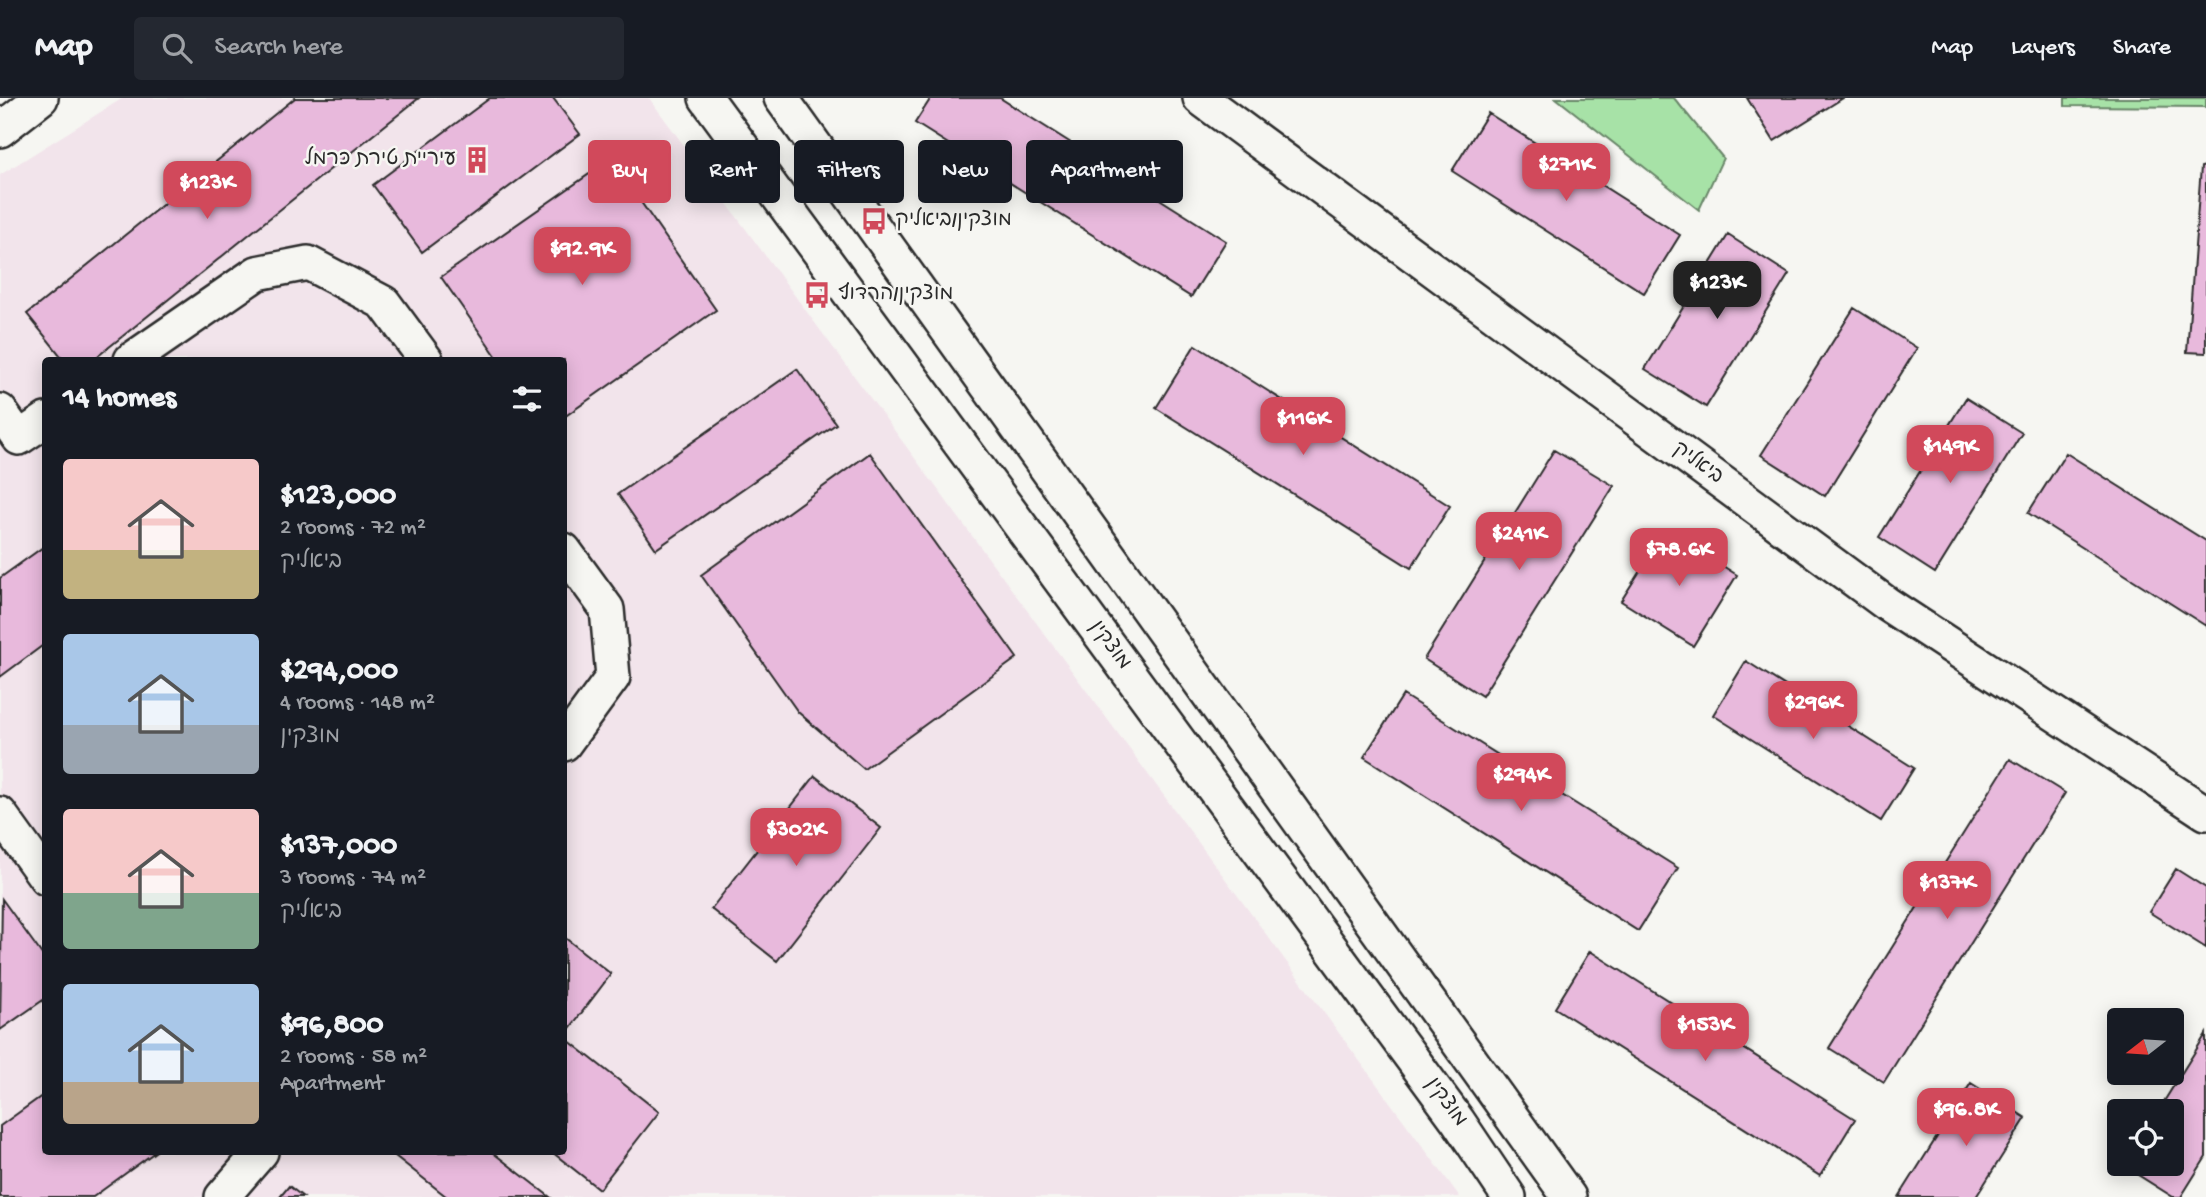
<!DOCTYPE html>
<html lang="en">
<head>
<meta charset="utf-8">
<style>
	:root { --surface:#171b24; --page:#242831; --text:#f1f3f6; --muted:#9ea1a6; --line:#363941; --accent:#d1495b }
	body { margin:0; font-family:"Gochi Hand","Playpen Sans Hebrew",sans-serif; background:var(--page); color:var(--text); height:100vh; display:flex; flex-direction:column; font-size:26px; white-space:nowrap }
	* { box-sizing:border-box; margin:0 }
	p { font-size:23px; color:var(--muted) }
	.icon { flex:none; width:38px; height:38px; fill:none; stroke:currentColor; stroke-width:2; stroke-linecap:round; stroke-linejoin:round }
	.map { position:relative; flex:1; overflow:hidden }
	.details { position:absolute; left:42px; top:259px; width:525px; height:798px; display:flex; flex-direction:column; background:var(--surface); border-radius:7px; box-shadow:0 4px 18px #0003 }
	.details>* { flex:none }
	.guide { position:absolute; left:588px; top:42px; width:665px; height:63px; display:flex; gap:14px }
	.needle { width:46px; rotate:253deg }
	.fabs { position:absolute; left:2107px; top:910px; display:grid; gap:14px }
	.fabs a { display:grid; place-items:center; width:77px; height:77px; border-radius:7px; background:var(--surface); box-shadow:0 4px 18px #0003; font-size:35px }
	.price { position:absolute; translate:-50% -60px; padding:0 16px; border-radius:14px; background:var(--accent); color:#fff; font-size:23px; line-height:46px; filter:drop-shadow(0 2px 4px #0008) }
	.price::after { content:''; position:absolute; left:50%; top:42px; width:21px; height:16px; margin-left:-10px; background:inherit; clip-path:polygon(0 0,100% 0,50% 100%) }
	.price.selected { background:#222; color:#fff }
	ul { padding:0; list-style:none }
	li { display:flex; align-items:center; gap:21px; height:175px; padding:0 21px }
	li span { display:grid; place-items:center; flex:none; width:196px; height:140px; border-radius:7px; color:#555 }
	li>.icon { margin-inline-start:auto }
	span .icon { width:84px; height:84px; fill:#fffc; stroke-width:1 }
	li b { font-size:30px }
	h2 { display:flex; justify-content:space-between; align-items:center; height:84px; padding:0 21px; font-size:30px }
	.chip { padding:0 24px; border-radius:7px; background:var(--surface); box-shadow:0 4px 18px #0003; font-size:24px; line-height:63px }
	.chip.selected { background:var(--accent); color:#fff }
	header { display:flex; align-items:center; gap:42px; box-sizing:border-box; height:98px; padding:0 35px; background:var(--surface); border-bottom:2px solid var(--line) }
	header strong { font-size:33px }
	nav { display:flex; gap:38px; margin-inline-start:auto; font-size:24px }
	.search { width:490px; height:63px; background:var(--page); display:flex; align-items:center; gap:18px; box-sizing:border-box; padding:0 24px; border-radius:7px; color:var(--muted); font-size:26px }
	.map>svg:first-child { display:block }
	.built { fill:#f2e4eb; fill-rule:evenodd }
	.green { fill:#a7e2a7; stroke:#698669; stroke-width:2 }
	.building { fill:#e8b9dc; stroke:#2b2b2b; stroke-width:2 }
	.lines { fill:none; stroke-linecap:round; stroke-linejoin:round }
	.minor-casing { stroke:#2b2b2b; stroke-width:38 }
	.minor { stroke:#f6f6f2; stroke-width:33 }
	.labels { text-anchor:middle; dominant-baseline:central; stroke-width:5; stroke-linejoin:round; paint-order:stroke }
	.poi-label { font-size:21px; fill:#2b2b2b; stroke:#f6f6f2; text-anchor:start }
	.street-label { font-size:21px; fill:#2b2b2b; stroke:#f6f6f2 }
</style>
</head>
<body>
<header>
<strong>Map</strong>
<div class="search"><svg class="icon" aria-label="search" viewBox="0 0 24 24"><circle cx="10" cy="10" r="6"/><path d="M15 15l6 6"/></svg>Search here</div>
<nav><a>Map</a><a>Layers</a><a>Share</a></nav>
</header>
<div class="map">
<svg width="2206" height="1099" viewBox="0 0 2206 1099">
	<rect width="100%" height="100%" fill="#f6f6f2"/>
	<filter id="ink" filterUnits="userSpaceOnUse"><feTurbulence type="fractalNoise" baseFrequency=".0143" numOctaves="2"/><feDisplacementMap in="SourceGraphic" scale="14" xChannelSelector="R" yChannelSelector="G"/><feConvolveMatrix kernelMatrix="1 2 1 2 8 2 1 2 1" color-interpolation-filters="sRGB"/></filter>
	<g filter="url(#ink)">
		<path class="built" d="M123,0H649L1460,1099H0V77ZM46,262H564V1054H46Z"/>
		<path class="green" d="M1556,0H1674L1723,60L1699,112Z
			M2065,0H2206V9L2065,8Z"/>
		<path class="building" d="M295,0H419L93,262H64L27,216Z
			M490,0H553L580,36L422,154L373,87Z
			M931,0H1000L1226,143L1191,199L915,25Z
			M1747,0H1843L1774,43Z
			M1488,15L1680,137L1644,195L1452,73Z
			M611,61L716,212L564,319V262H499L441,179Z
			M2206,68V255L2187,254L2201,69Z
			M1728,137L1789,176L1706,309L1645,271Z
			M1854,210L1917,250L1825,398L1761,357Z
			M1195,247L1450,408L1411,470L1156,310Z
			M797,271L836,326L656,451L618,396Z
			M1966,300L2022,335L1935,475L1879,439Z
			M1554,352L1614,388L1482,598L1424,561Z
			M870,355L1017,560L864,671L798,614L701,477Z
			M2066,355L2206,443V528L2028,415Z
			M1666,432L1737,477L1693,548L1621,503Z
			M46,447V545L0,579V480Z
			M1746,563L1914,670L1881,723L1713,617Z
			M1403,597L1678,770L1638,833L1364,659Z
			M2010,661L2065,695L1884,984L1829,950Z
			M815,678L881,730L777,863L711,811Z
			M2176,771L2206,790V850L2149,814Z
			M2,801L46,862V900L0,932Z
			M564,839L611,876L564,938Z
			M1590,853L1855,1021L1820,1078L1555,910Z
			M2206,936V1059L2181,1099H2173L2124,1068L2172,1066V1013H2158Z
			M564,939L659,1014L599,1091L552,1054H564Z
			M1971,985L2026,1020L1976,1099H1899Z
			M46,995V1054H155L93,1099H0V1028Z
			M390,1054H492L550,1099H447Z
			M289,1088L303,1099H280Z"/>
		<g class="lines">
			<defs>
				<path id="minor" d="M706,0L1458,1023L1509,1099
					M781,0L1569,1099
					M1200,0L1887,506L2206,715
					M0,32L41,0
					M131,262L257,175L308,165L384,205L426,262
					M0,313L19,340L46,322
					M564,452L607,511L613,579L564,646
					M0,716L46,780
					M222,1099L261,1054"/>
			</defs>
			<use href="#minor" class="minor-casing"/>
			<use href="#minor" class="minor"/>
		</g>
	</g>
	<defs>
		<symbol id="building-bare" viewBox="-9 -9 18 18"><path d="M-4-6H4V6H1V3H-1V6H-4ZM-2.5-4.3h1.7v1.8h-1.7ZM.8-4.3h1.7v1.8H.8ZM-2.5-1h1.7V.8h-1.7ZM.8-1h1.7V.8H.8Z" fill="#d1495b" stroke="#f6f6f2" stroke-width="2.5" paint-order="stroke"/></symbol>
		<symbol id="bus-bare" viewBox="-9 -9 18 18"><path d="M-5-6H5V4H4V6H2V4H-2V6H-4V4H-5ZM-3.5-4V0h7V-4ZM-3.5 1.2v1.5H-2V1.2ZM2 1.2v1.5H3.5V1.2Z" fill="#d1495b" stroke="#f6f6f2" stroke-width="2.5" paint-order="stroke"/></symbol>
	</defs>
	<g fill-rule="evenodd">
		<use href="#building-bare" x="458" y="43" width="38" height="38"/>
		<use href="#bus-bare" x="855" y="104" width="38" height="38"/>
		<use href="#bus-bare" x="798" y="178" width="38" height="38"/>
	</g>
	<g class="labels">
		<g class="poi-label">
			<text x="456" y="62" text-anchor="end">עיריית טירת כרמל</text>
			<text x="895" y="123">מוצקין/ביאליק</text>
			<text x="838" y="197">מוצקין/הרדוף</text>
		</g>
		<g class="street-label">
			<text transform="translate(1697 366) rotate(36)">ביאליק</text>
			<text transform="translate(1109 548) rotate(54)">מוצקין</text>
			<text transform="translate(1445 1005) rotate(54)">מוצקין</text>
		</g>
	</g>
</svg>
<div class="fabs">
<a><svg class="needle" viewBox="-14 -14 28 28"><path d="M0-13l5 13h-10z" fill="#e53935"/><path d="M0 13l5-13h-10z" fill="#9ea1a6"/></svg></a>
<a><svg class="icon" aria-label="locate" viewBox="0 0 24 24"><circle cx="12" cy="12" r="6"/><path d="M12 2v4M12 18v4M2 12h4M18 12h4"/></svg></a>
</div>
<b class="price" style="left:1566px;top:105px">$271K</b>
<b class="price" style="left:207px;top:123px">$123K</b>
<b class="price" style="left:582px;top:189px">$92.9K</b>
<b class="price selected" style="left:1717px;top:223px">$123K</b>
<b class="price" style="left:1303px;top:359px">$116K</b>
<b class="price" style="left:1950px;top:387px">$149K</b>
<b class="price" style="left:1519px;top:474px">$241K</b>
<b class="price" style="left:1679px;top:490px">$78.6K</b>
<b class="price" style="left:1813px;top:643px">$296K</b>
<b class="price" style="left:1521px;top:715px">$294K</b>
<b class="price" style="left:796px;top:770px">$302K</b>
<b class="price" style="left:1947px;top:823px">$137K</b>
<b class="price" style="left:1705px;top:965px">$153K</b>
<b class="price" style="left:1966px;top:1050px">$96.8K</b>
<div class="guide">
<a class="chip selected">Buy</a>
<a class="chip">Rent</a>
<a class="chip">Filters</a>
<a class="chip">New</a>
<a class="chip">Apartment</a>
</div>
<section class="details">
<h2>14 homes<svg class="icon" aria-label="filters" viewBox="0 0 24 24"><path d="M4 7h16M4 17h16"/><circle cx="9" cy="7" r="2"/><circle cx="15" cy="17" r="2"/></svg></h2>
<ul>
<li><span style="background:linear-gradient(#f6c9c9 65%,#c2b280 0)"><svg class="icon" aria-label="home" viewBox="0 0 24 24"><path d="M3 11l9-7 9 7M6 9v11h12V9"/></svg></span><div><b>$123,000</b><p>2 rooms · 72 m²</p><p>ביאליק</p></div></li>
<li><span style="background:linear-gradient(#a9c7e8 65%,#9aa5b1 0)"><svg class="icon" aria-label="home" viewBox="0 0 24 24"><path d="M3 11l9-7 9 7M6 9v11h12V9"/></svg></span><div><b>$294,000</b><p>4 rooms · 148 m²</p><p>מוצקין</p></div></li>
<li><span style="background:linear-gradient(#f6c9c9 60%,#7fa58c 0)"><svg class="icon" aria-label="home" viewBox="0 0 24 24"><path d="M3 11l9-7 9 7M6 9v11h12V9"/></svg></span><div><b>$137,000</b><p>3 rooms · 74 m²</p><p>ביאליק</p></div></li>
<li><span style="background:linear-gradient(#a9c7e8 70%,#b9a48a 0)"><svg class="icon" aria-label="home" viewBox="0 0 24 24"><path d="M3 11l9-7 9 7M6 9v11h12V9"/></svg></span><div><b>$96,800</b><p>2 rooms · 58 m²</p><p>Apartment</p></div></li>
</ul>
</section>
</div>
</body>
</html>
